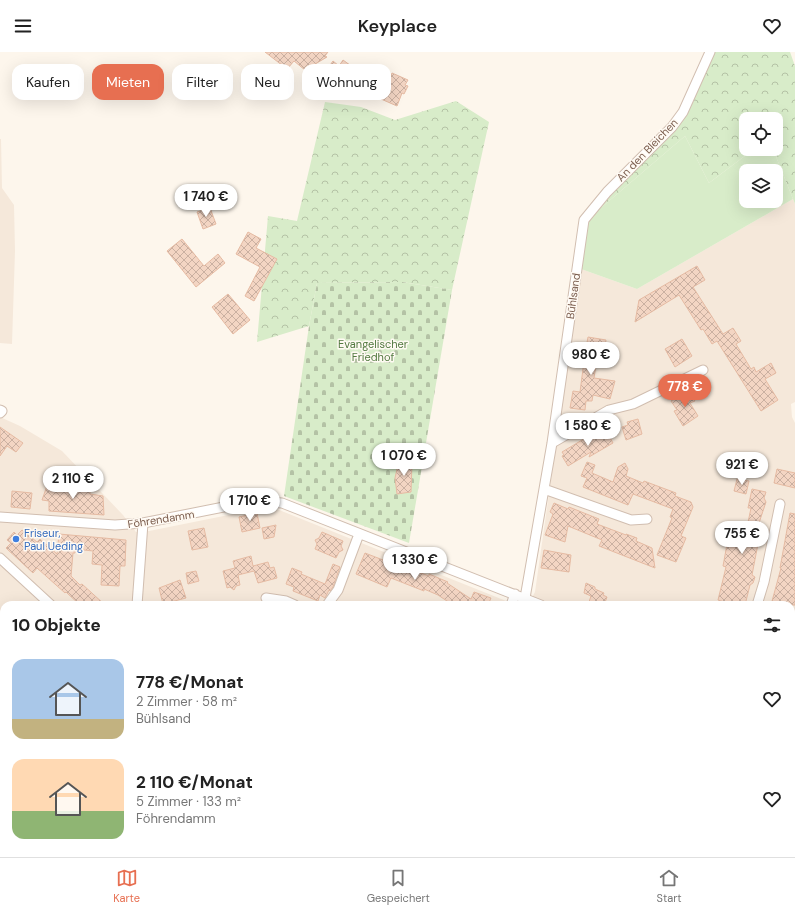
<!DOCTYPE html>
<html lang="de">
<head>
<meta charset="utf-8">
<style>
	:root { --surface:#fff; --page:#f6f6f6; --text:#222; --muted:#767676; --line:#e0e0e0; --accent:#e76f51 }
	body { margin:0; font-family:"DM Sans",sans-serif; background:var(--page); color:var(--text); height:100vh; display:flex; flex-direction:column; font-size:15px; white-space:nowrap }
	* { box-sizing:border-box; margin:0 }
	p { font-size:13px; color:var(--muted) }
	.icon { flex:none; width:22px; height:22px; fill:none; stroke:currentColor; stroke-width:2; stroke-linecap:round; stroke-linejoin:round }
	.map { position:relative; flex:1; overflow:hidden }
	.details { position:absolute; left:0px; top:549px; width:795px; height:256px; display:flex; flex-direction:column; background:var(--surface); border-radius:12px 12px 0 0; box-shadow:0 4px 16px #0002 }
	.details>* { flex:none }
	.top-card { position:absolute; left:12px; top:12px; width:400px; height:36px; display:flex; gap:8px }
	.tools { position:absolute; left:739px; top:60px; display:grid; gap:8px }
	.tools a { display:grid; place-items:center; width:44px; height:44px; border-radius:8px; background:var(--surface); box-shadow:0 4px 16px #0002; font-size:20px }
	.price { position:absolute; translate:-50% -34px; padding:0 9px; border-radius:14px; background:#fff; color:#222; font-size:13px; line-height:26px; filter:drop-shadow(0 1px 2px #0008) }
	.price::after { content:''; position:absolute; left:50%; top:24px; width:12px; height:9px; margin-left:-6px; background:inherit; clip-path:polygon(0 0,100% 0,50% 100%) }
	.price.active { background:var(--accent); color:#fff }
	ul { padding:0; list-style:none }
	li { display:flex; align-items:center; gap:12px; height:100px; padding:0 12px }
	li span { display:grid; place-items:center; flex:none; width:112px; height:80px; border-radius:12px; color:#555 }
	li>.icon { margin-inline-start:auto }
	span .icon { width:48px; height:48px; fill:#fffc; stroke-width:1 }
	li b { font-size:17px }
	h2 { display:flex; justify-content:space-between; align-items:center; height:48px; padding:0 12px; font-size:17px }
	.pill { padding:0 14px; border-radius:12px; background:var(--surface); box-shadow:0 4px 16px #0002; font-size:14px; line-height:36px }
	.pill.active { background:var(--accent); color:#fff }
	header { display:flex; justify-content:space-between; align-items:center; height:52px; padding:0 12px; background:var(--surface); font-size:18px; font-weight:600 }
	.menu { display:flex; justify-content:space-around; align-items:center; height:56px; border-top:1px solid var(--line); background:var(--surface); font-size:11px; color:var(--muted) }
	.menu a { display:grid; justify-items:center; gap:2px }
	.menu .active { color:var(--accent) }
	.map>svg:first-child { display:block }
	.residential { fill:#f5e8da }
	.green { fill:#d8ecc9; fill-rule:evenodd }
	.forest { fill:url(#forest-crowns) }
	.cemetery { fill:url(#cemetery-stones) }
	.building { fill:url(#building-cross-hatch); stroke:#e6bba3 }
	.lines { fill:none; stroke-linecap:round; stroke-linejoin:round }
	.street-casing { stroke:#d1beb0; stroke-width:11 }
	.secondary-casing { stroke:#d6c0b0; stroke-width:14 }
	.street { stroke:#fff; stroke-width:9 }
	.secondary { stroke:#fff; stroke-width:12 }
	.shop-dot { fill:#3f7fe0; stroke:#fffaf3; stroke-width:1.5 }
	.labels { text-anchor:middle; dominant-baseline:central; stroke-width:3; stroke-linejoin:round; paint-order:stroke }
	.street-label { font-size:11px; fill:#7a5c4d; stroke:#fffaf3 }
	.park-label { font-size:11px; fill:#537a41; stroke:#fffaf3 }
	.shop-label { font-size:11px; fill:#366cbe; stroke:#fffaf3; text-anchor:start }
</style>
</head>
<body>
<header><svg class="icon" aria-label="menu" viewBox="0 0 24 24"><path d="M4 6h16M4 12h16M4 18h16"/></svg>Keyplace<svg class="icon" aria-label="heart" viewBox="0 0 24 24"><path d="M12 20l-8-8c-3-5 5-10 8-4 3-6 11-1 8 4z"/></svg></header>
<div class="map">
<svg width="795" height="805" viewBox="0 0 795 805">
	<defs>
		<pattern id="forest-crowns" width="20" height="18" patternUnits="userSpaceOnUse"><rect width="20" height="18" fill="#d8ecc9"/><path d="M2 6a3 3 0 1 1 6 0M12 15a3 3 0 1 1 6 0" fill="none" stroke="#b4c2a5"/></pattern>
		<pattern id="cemetery-stones" width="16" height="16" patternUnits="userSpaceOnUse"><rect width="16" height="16" fill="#d8ecc9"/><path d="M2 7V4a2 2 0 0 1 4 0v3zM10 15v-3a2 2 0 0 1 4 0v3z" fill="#b4c2a5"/></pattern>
		<pattern id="building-cross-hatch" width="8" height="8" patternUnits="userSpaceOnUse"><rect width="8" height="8" fill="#f3d5c3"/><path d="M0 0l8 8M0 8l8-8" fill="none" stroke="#cab0a1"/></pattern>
	</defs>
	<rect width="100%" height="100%" fill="#fdf6ec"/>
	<path class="residential" d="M0,87H1L2,136L14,153L15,199L12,292L0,291Z
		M793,147L795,152V350L791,352L792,365L795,371V805H0V365L20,374L62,399L123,463L136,480L149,479L263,456L279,458L516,553H4V801H791V553H528L535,540L581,217L637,237Z"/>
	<path class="green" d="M685,84L709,131L754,97H773L793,147L637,237L581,217L588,170L599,153L602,155ZM746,119H776V149H746Z"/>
	<path class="forest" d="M713,0H790L795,14V152L773,97H776V67H746V97H754L709,131L685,84L602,155L599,153L673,76Z
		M456,49L489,70L452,238L402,230L317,231L309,274L257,290L268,164L297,169L325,50L361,55L395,68Z"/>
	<path class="cemetery" d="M402,230L452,238L409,491L284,444L309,274L317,231Z"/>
	<path class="building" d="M265,0H328L325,4L327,5L305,18L294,9L287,17Z
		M343,8L354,16L352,18L362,25L351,40L346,36L344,38L323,23L333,9L339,14Z
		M392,21L408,28L405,33L408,34L404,42L402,41L397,54L381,47L383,42L381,41L385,30L388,31Z
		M210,156L216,172L203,177L197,160Z
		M248,180L261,187L256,196L277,207L254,249L245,244L260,215L236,202Z
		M182,187L204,214L218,202L225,211L196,235L167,199Z
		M697,214L705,228L693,235L723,282L733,276L741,289L736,292L751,317L754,315L756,320L771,311L776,321L765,327L778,348L761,359L717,289L712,292L703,277L701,278L679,243L635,270L639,248Z
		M228,242L250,268L233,282L212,255Z
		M588,285L606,288L604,301L598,300L594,326L615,329L610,347L593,343L592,349H586L585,358L570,356L573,339L580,340L584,309L577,308L579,295L586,296Z
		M682,287L692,304L675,315L665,297Z
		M688,338L695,349L690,351L698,364L683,374L674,359L677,358L671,349Z
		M638,367L642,382L626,388L622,375L628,373L627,370Z
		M0,375L23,391L16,400L7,394L0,404Z
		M604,375L613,391L589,405L591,400L568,414L562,404L564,403L562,400Z
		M399,408L412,411L411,440L397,442L395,426Z
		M587,410L595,413L592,421L613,430L618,415L625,411L628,417L626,424L643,431L644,429L676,441L675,444L691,450L693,455L681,484L686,486L676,510L657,503L672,466L670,465L673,457L633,442L628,453L583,435L587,426L581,424Z
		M777,417L795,421V436L774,431Z
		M737,427L749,429L746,442L734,439Z
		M48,431L84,434V437H90V442L103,444L104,463L49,459V449L42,448Z
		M752,437L766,440L764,446L766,450L759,471H762L752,523L755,525L753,531L750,533L745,553H733L718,548L726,515L723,514L730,476L746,480L751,456H748Z
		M12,439L32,441L30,457L11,455Z
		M554,451L568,457L569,455L599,467L597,472L626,483V482L637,486L636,489L652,496L655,516L599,494L602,488L568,474L565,490L545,483L553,462L550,460Z
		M257,461L260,476L242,480L239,465Z
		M790,461L795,462V553H771L781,516H780Z
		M276,473L274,485L264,487L262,476Z
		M204,476L208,495L192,498L188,479Z
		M22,478L37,490L40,487L57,502L59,482L126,488L125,514H120L119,534L101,533L102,513L92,512L93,499L75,497V501H73L71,524L80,533L82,532L105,553H80L66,540L65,541L37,516L33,521L6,496L11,491L7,488L14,480L17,483Z
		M322,480L343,489L341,494L343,498L339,500L336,506L315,497L317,492L315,488L319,486Z
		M544,498L571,503L569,520L541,516Z
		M365,501L396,513V512L429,524V522L448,530L447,531L471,547L474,540L491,546L488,553H453L438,543L424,537V539L391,526L387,535L356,522Z
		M251,504L253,514L268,510L270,516L274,515L277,526L258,531L254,519L238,523L240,533L236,534L234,538L230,535L227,536L223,519L235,516L233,509Z
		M333,512L340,515L333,535L330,539L329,538L325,546L320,543L318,549L293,539L294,535L286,532L292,516L302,520L301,522L325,532Z
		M196,519L199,529L188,532L186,521Z
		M180,528L186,546L163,552L159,536Z
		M586,531L595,535V537L604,541L603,543L607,545L604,553H588L591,544L584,541Z"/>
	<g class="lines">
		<defs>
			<path id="street" d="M0,358L2,359L0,361
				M552,391L609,358L633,352L703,318
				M544,437L631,468L647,467
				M0,465L115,473L143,471L254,449L282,451L541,553
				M0,506L51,553
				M266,546L286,549L295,553
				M525,546L552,391L584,168L607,140L672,75L683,60L710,0
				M137,553L143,471
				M327,553L338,538L359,482
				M511,553L515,542
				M757,553L764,530L780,452
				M791,653L795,655
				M646,801L657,805
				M554,802L564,801
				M264,805L268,801
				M707,805L709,801"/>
			<path id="secondary" d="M0,684L4,698
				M0,788L4,786
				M34,801L35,805
				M404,801L411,805"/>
		</defs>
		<use href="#street" class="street-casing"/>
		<use href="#secondary" class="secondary-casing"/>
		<use href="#street" class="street"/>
		<use href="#secondary" class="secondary"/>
	</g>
	<circle class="shop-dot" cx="16" cy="487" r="4"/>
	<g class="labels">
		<g class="street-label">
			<text transform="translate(647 98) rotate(-46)">An den Bleichen</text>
			<text transform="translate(573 244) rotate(-82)">Bühlsand</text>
			<text transform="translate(161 467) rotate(-9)">Föhrendamm</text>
		</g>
		<g class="park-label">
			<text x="373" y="292">Evangelischer<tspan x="373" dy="13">Friedhof</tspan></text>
		</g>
		<g class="shop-label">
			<text x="24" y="481">Friseur,<tspan x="24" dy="13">Paul Ueding</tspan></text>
		</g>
	</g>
</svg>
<div class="tools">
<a><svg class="icon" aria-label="locate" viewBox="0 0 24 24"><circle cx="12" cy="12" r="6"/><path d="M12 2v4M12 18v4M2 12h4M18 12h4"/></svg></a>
<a><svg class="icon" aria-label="layers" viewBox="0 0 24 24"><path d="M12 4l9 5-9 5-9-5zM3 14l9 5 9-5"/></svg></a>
</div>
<b class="price" style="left:206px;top:166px">1 740 €</b>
<b class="price" style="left:591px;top:324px">980 €</b>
<b class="price active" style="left:685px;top:356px">778 €</b>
<b class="price" style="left:588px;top:395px">1 580 €</b>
<b class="price" style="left:404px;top:425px">1 070 €</b>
<b class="price" style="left:742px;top:434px">921 €</b>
<b class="price" style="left:73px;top:448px">2 110 €</b>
<b class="price" style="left:250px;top:470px">1 710 €</b>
<b class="price" style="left:742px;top:503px">755 €</b>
<b class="price" style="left:415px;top:529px">1 330 €</b>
<div class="top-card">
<a class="pill">Kaufen</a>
<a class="pill active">Mieten</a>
<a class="pill">Filter</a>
<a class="pill">Neu</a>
<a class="pill">Wohnung</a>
</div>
<section class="details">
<h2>10 Objekte<svg class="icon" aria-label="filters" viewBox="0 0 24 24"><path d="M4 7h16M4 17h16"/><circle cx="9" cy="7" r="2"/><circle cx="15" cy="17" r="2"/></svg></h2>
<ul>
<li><span style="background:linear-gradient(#a9c7e8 75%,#c2b280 0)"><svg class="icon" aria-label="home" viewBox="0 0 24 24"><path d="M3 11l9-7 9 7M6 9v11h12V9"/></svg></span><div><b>778 €/Monat</b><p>2 Zimmer · 58 m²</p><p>Bühlsand</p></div><svg class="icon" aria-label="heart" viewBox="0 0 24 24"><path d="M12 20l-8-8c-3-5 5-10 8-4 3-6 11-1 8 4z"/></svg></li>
<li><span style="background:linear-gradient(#ffd9b3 65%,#8fb573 0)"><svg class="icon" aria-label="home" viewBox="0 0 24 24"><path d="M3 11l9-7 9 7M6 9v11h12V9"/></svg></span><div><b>2 110 €/Monat</b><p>5 Zimmer · 133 m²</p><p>Föhrendamm</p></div><svg class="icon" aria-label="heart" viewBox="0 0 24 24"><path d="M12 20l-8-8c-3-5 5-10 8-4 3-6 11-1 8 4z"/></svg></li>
</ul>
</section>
</div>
<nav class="menu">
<a class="active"><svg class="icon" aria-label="map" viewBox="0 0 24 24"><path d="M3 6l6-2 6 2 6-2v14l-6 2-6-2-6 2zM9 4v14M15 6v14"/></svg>Karte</a>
<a><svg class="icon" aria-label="saved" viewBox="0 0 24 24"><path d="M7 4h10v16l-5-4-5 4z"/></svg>Gespeichert</a>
<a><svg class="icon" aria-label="home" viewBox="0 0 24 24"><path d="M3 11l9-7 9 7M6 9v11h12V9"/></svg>Start</a>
</nav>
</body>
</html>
